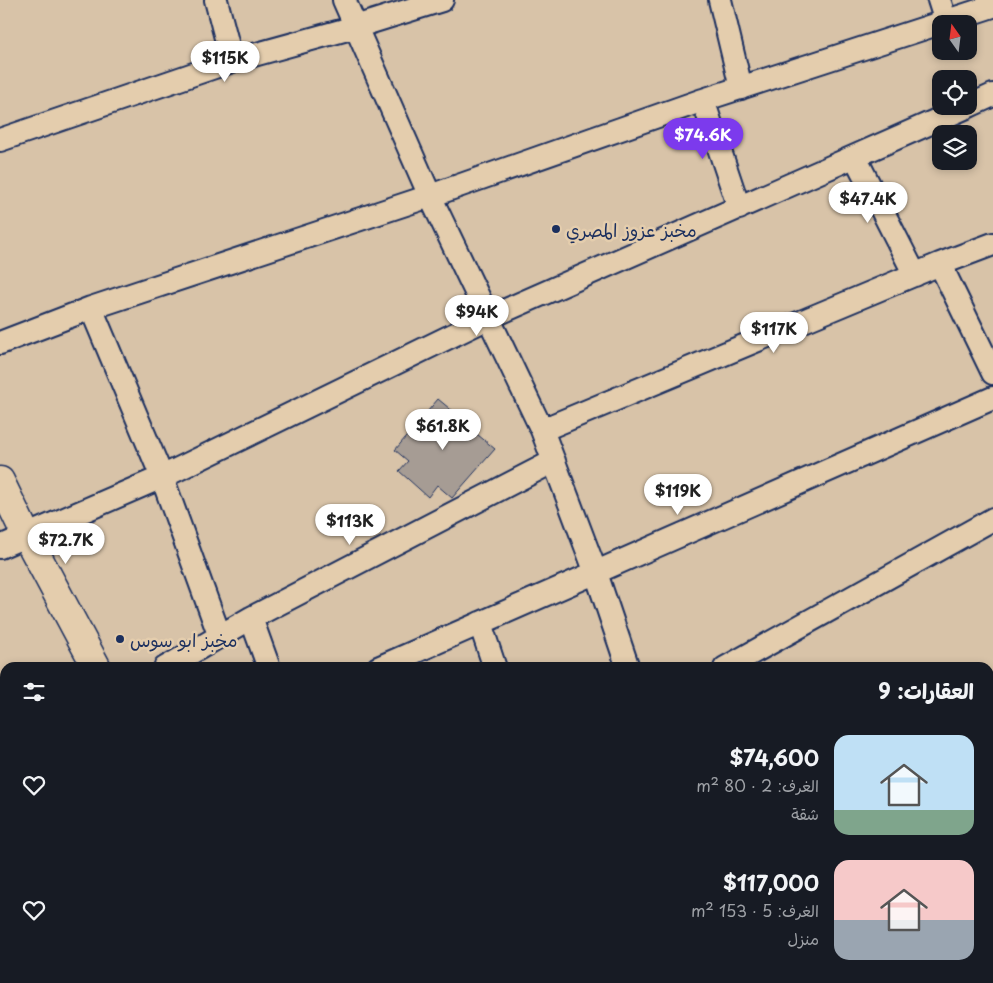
<!DOCTYPE html>
<html lang="ar">
<head>
<meta charset="utf-8">
<style>
	:root { --surface:#171b24; --page:#20242c; --text:#f1f3f6; --muted:#9ea1a6; --accent:#7c3aed }
	body { margin:0; font-family:"Playpen Sans","Playpen Sans Arabic",sans-serif; background:var(--page); color:var(--text); direction:rtl; height:100vh; display:flex; flex-direction:column; font-size:19px; white-space:nowrap }
	* { box-sizing:border-box; margin:0 }
	p { font-size:16px; color:var(--muted) }
	.icon { flex:none; width:28px; height:28px; fill:none; stroke:currentColor; stroke-width:2; stroke-linecap:round; stroke-linejoin:round }
	.map { position:relative; flex:1; overflow:hidden; direction:ltr }
	.panel { position:absolute; left:0px; top:662px; width:994px; height:321px; display:flex; flex-direction:column; background:var(--surface); border-radius:15px 15px 0 0; box-shadow:0 2px 8px #0003; direction:rtl }
	.panel>* { flex:none }
	.needle { width:32px; rotate:346deg }
	.tools { position:absolute; left:932px; top:15px; display:grid; gap:10px }
	.tools a { display:grid; place-items:center; width:45px; height:45px; border-radius:10px; background:var(--surface); box-shadow:0 2px 8px #0003; font-size:25px }
	.price { position:absolute; translate:-50% -42px; padding:0 11px; border-radius:18px; background:#fff; color:#222; font-size:16px; line-height:32px; filter:drop-shadow(0 1px 2px #0008) }
	.price::after { content:''; position:absolute; left:50%; top:30px; width:15px; height:11px; margin-left:-8px; background:inherit; clip-path:polygon(0 0,100% 0,50% 100%) }
	.price.active { background:var(--accent); color:#fff }
	ul { padding:0; list-style:none }
	li { display:flex; align-items:center; gap:15px; height:125px; padding:0 20px }
	li span { display:grid; place-items:center; flex:none; width:140px; height:100px; border-radius:15px; color:#555 }
	li>.icon { margin-inline-start:auto }
	span .icon { width:60px; height:60px; fill:#fffc; stroke-width:1 }
	li b { font-size:21px }
	h2 { display:flex; justify-content:space-between; align-items:center; height:60px; padding:0 20px; font-size:21px }
	.map>svg:first-child { display:block }
	.built { fill:#c9b7a2 }
	.building { fill:#a69c94; stroke:#1b2f5e }
	.lines { fill:none; stroke-linecap:round; stroke-linejoin:round }
	.street-casing { stroke:#1b2f5e; stroke-width:26 }
	.secondary-casing { stroke:#1b2f5e; stroke-width:31 }
	.street { stroke:#e4cdad; stroke-width:22 }
	.secondary { stroke:#e4cdad; stroke-width:28 }
	.poi-dot { fill:#1b2f5e; stroke:#e4cdad; stroke-width:2 }
	.labels { text-anchor:middle; dominant-baseline:central; stroke-width:5; stroke-linejoin:round; paint-order:stroke }
	.poi-label { font-size:18px; fill:#1b2f5e; stroke:#e4cdad; text-anchor:start }
</style>
</head>
<body>
<div class="map">
<svg width="993" height="983" viewBox="0 0 993 983">
	<rect width="100%" height="100%" fill="#d8c3a8"/>
	<filter id="ink" filterUnits="userSpaceOnUse"><feTurbulence type="fractalNoise" baseFrequency=".02" numOctaves="2"/><feDisplacementMap in="SourceGraphic" scale="10" xChannelSelector="R" yChannelSelector="G"/><feConvolveMatrix kernelMatrix="1 2 1 2 8 2 1 2 1" color-interpolation-filters="sRGB"/></filter>
	<g filter="url(#ink)">
		<path class="built" d="M993,957V983H907L921,979H989V958Z"/>
		<path class="building" d="M438,399L461,418L467,411L479,422L472,430L495,449L452,498L437,485L428,497L399,471L408,461L395,450Z"/>
		<g class="lines">
			<defs>
				<path id="street" d="M216,0L232,61
					M344,0L430,196L542,430L596,573L628,668
					M720,0L741,88
					M939,0L946,22
					M703,100L739,208
					M969,106L993,95
					M0,140L232,61L355,27L442,0
					M855,157L915,275
					M940,264L993,373
					M91,308L162,477L220,637
					M0,343L91,308L430,196L703,100L993,6
					M542,430L940,264L993,244
					M0,547L162,477L488,318L969,106
					M251,618L269,668
					M480,623L495,668
					M165,668L251,618L554,461
					M378,668L993,398
					M725,668L993,519
					M0,758L5,755
					M989,821L993,820
					M989,940L993,939
					M380,979L382,983
					M709,979L710,983
					M41,983L50,979
					M443,983L456,979
					M849,983L864,979"/>
				<path id="secondary" d="M0,481L26,535L97,668
					M245,979L247,983"/>
			</defs>
			<use href="#street" class="street-casing"/>
			<use href="#secondary" class="secondary-casing"/>
			<use href="#street" class="street"/>
			<use href="#secondary" class="secondary"/>
		</g>
	</g>
	<g class="poi-dot">
		<circle cx="556" cy="229" r="5"/>
		<circle cx="120" cy="639" r="5"/>
	</g>
	<g class="labels">
		<g class="poi-label">
			<text x="566" y="229">مخبز عزوز المصري</text>
			<text x="130" y="639">مخبز ابو سوس</text>
		</g>
	</g>
</svg>
<div class="tools">
<a><svg class="needle" viewBox="-14 -14 28 28"><path d="M0-13l5 13h-10z" fill="#e53935"/><path d="M0 13l5-13h-10z" fill="#9ea1a6"/></svg></a>
<a><svg class="icon" aria-label="locate" viewBox="0 0 24 24"><circle cx="12" cy="12" r="6"/><path d="M12 2v4M12 18v4M2 12h4M18 12h4"/></svg></a>
<a><svg class="icon" aria-label="layers" viewBox="0 0 24 24"><path d="M12 4l9 5-9 5-9-5zM3 14l9 5 9-5"/></svg></a>
</div>
<b class="price" style="left:225px;top:83px">$115K</b>
<b class="price active" style="left:703px;top:160px">$74.6K</b>
<b class="price" style="left:868px;top:224px">$47.4K</b>
<b class="price" style="left:477px;top:337px">$94K</b>
<b class="price" style="left:774px;top:354px">$117K</b>
<b class="price" style="left:443px;top:451px">$61.8K</b>
<b class="price" style="left:678px;top:516px">$119K</b>
<b class="price" style="left:350px;top:546px">$113K</b>
<b class="price" style="left:66px;top:565px">$72.7K</b>
<section class="panel">
<h2>العقارات: 9<svg class="icon" aria-label="filters" viewBox="0 0 24 24"><path d="M4 7h16M4 17h16"/><circle cx="9" cy="7" r="2"/><circle cx="15" cy="17" r="2"/></svg></h2>
<ul>
<li><span style="background:linear-gradient(#bfe0f5 75%,#7fa58c 0)"><svg class="icon" aria-label="home" viewBox="0 0 24 24"><path d="M3 11l9-7 9 7M6 9v11h12V9"/></svg></span><div><b>$74,600</b><p>الغرف: 2 · 80 m²</p><p>شقة</p></div><svg class="icon" aria-label="heart" viewBox="0 0 24 24"><path d="M12 20l-8-8c-3-5 5-10 8-4 3-6 11-1 8 4z"/></svg></li>
<li><span style="background:linear-gradient(#f6c9c9 60%,#9aa5b1 0)"><svg class="icon" aria-label="home" viewBox="0 0 24 24"><path d="M3 11l9-7 9 7M6 9v11h12V9"/></svg></span><div><b>$117,000</b><p>الغرف: 5 · 153 m²</p><p>منزل</p></div><svg class="icon" aria-label="heart" viewBox="0 0 24 24"><path d="M12 20l-8-8c-3-5 5-10 8-4 3-6 11-1 8 4z"/></svg></li>
</ul>
</section>
</div>
</body>
</html>
